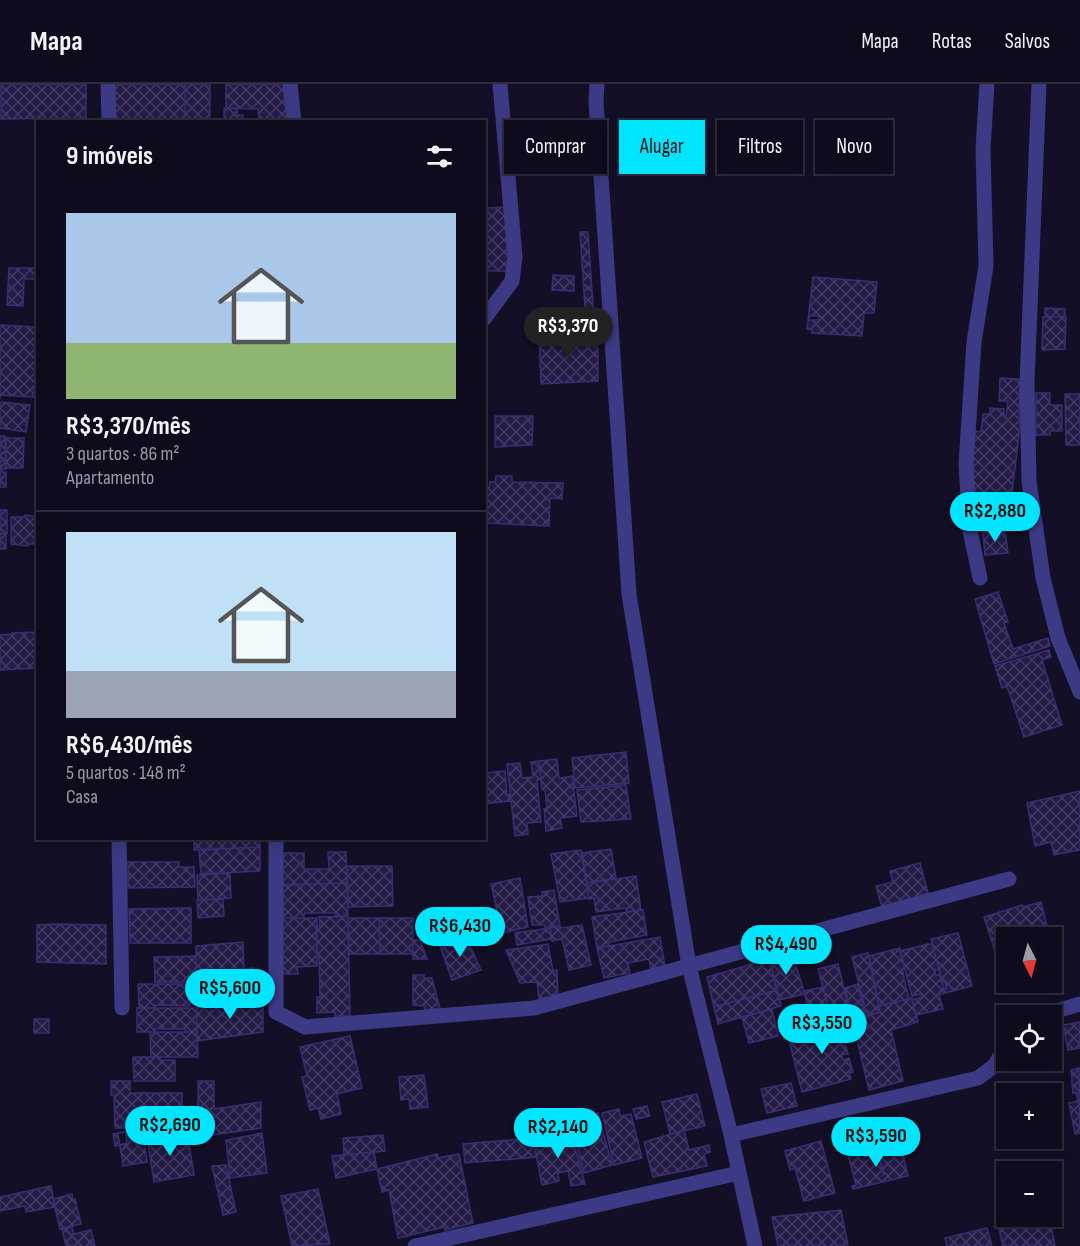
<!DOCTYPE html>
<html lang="pt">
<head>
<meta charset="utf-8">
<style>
	:root { --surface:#0e0b1c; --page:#171425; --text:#f1f3f6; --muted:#9b9ba3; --line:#2e2b3b; --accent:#00e5ff }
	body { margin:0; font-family:"Sofia Sans Condensed",sans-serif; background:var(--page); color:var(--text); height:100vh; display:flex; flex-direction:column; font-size:22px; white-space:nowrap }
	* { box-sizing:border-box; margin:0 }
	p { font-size:20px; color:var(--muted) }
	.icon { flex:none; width:33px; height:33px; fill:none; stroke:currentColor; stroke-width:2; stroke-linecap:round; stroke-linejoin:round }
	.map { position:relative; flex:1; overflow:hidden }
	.details { position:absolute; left:36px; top:36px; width:450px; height:720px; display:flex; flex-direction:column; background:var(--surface); border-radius:0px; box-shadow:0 3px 15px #0003,0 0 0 2px var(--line) }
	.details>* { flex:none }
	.guide { position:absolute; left:504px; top:36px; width:486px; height:54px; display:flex; gap:12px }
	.needle { width:39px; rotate:174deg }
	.controls { position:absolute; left:996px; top:843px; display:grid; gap:12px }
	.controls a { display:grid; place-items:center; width:66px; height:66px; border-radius:0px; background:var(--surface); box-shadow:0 3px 15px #0003,0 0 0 2px var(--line); font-size:30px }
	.price { position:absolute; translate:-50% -51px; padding:0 14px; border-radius:21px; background:var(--accent); color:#111; font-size:20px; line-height:39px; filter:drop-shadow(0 2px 3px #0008) }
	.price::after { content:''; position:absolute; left:50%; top:36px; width:18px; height:14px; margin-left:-9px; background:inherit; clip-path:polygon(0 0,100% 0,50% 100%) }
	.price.selected { background:#222; color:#fff }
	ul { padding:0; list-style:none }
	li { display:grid; align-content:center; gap:12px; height:318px; padding:0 30px }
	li+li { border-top:2px solid var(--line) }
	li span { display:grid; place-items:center; height:186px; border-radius:0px; color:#555 }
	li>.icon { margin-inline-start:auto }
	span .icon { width:108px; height:108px; fill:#fffc; stroke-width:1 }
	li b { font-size:26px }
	h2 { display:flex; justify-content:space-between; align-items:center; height:72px; padding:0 30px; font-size:26px }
	.chip { padding:0 21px; border-radius:0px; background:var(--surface); box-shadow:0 3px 15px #0003,0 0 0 2px var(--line); font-size:21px; line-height:54px }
	.chip.selected { background:var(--accent); color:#111 }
	header { display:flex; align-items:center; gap:36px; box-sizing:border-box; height:84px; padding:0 30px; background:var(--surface); border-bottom:2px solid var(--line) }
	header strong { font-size:28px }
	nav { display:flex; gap:33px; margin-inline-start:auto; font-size:21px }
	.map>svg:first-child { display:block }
	.building { fill:url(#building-cross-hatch); stroke:#3b2d73; stroke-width:1.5; fill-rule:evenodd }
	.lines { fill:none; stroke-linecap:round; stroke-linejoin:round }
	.minor { stroke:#3d3a85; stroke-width:15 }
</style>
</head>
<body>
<header>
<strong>Mapa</strong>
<nav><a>Mapa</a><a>Rotas</a><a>Salvos</a></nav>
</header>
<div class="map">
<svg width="1080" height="1162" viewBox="0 0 1080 1162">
	<defs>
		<pattern id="building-cross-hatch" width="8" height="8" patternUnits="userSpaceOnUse" patternTransform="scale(1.5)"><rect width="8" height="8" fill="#241b47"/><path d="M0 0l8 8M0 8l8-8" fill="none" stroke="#433b63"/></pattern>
	</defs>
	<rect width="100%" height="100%" fill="#130f26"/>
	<path class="building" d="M1,0H86V34L1,35Z
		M113,0H185V38H113Z
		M185,0H210V35L204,34V38H185Z
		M226,0H286L288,38H259L258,25L226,24Z
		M224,24H237L238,38H224Z
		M237,31H243V38H238Z
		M513,123L514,187H484V124Z
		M580,148H588L594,237L586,238Z
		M9,184H38V195H24L23,222L7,221Z
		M553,191L574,192V207L552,206Z
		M813,193L877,198L874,229H864L862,252L812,249V246L807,245ZM809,232H819L818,236H809Z
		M1045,224L1065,225V233H1045Z
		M1043,233H1066L1065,265L1042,266Z
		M0,241L37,243L38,262L33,313L0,311V315Z
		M595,249V262H597L598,266V297L541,300L539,250Z
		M1000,294L1020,295L1019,334H1021L1011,417L969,413L975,347L981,348L983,330H990V324L1004,325V332H1006L1008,317H999Z
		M1036,309H1050V321H1062V347H1050V351H1036Z
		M1065,310H1080V361H1066Z
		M0,318L30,321L26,348L0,344Z
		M495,332H533L532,361L495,363Z
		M0,352H5L6,377H0Z
		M6,354H24L23,384H6Z
		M0,377H6V385H2V388H6V403H0Z
		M496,392H500L501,394V392H512V398L563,399L562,415L550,414L549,442L484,439V404H489L490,398H495Z
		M0,426H7V450H0Z
		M25,431L38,433V460H28V462L11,460V433H25Z
		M1005,447L1008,469L985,471L983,449Z
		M0,450H6V465H0Z
		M998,508L1008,538L1004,539L1013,565L1048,554L1050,562L994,580L975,515Z
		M36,545H38V584L0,586V551L12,550V549L36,548Z
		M1049,566L1051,573L1042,576L1062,641L1024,653L1007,602L1002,604L995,582Z
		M626,668L629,699L575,704L572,674Z
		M557,675L559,694L572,692L577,732L560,734L562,744L546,747L544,725L547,724L545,706H542L539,677Z
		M539,677L541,696H537L541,738L527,739L528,750L515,752L507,680L520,679L522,694L533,693L531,678Z
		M505,687L507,711L510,710L511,717L484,720V689Z
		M626,701L631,735L581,738L577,706Z
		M1080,707V766L1054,771L1051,758L1035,762L1027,719Z
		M260,754V763L194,766V754Z
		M260,763V787L201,790L199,766Z
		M611,765L616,794L587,799L582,769Z
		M581,766L589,814L560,818L551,770Z
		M328,768H346L347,799L282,801V769H304V785H329Z
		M128,778H179V783H194L195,803L128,804Z
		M920,779L928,809L882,823L876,802L893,798L890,787Z
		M347,782H392L393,822L348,823Z
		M230,789L231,814L198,816L197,791Z
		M636,792L641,826L626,828V824L596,828L594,814L589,815L587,799Z
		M520,794L528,843L502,849L491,800Z
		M347,799L348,832L336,833V829H305L303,834H284L282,801Z
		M554,806L560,842L545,844V841H532L528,813L542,812V808Z
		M223,815L224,832L198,834L197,816Z
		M1041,818L1050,854H1006V891L1003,892L984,833L1022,821L1023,823Z
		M191,824V859H130L129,825Z
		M643,826L647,851L609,858V862L597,864L592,833Z
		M348,832L350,932H335V928L317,929V913H320L319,872H317L316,842H320L319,833Z
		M281,834H317V882L297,883L298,890H283Z
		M348,834H379L380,870H349Z
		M379,834H413V870H380Z
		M56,840L106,841V880L37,878V841Z
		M582,841L591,881L569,886L562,855L552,857L550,844L560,842V844Z
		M550,844L552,855L517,861L515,849Z
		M958,849L972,902L945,909L944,905L946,904L945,898H942L931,855Z
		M465,851L481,886L452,896L440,862Z
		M660,853L665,883L651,887L649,875L628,879L630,889L604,894L597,864Z
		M413,856H420L427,875H413Z
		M243,858L244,885L196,889V862Z
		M548,860L553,887L557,886L558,913L539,915L537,898L520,899L506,866Z
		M928,860H932L939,886H935L936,892L940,890L945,909L939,911L943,925L916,931L912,916L922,913L921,910L912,912L900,867Z
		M900,864L905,885H902L909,915L879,922L869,872Z
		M791,867L805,910L779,916L769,872Z
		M868,869L880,928L867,932L852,873Z
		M196,872V900H190V898H155L154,873Z
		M769,875L777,906L714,923L707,893Z
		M838,880L851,933L832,937L818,885Z
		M254,884V901L197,906L196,889Z
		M413,891H424V894H432L440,925L425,926V922L413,921Z
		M138,900H191L190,922L155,921V924H139Z
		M858,900L865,931L852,934L845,904Z
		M249,902L251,917L197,924V906Z
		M823,903L832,937L812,942L804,907Z
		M777,906L781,922L718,940L714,923Z
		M912,914L918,938L891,946L903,997L869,1006L852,935L880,928L879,922Z
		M263,916V948L197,957V924L211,922V927L214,926V922Z
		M799,923L805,944L787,948L782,927Z
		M137,924H197V948H185V945H155V948H137Z
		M772,925L778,952L749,959L742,933Z
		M851,933L855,950L843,953L848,970L842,971L843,976L849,974L853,988L849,989L851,995L802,1008L787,948L803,944L804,948L838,939L837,936Z
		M34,935H49V949H34Z
		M1080,938V964L1068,966L1063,941Z
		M150,948H197L198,973H151Z
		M350,952L362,1004L337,1010L341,1030L321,1035L318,1024L310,1026L302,993L307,992L300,963Z
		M133,973H160V976H175V997H134Z
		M1079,984L1080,1049L1075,1050L1069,1019L1078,1017L1076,1008L1073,1009L1071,986Z
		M424,991L428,1023L410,1025L409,1015L401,1016L399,993Z
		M111,997H130V1009H182V1037L154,1036V1041L130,1040V1044H115L114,1011H111Z
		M198,997H214V1025L261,1018V1044L206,1052L202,1026L198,1027Z
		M791,999L797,1022L767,1029L761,1005Z
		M697,1010L705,1042L670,1050L662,1018Z
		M647,1022L650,1032L636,1035L633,1025Z
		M619,1025L620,1032L631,1030L642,1074L614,1081L602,1029Z
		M598,1029L612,1081L584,1089L571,1036Z
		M142,1045L147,1078L123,1082L118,1049Z
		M684,1046L689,1066L709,1061L710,1068L704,1070L707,1082L653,1093L644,1058Z
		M187,1047L194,1091L154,1098L147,1054Z
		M126,1048L127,1059L115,1062L113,1050Z
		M262,1049L267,1089L230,1094L226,1056Z
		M383,1051L385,1067L344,1071L343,1054Z
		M572,1051L585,1100L571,1102L568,1087L558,1089L559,1097L542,1101L533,1054Z
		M533,1054L537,1073L465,1079L463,1060Z
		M821,1057L835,1109L804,1117L795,1084L790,1086L785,1067Z
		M875,1063L884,1092L880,1073L902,1067L908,1092L853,1105L852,1102L856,1101L848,1071Z
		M374,1068L377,1085L336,1094L332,1072Z
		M437,1070L438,1074L459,1070L473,1139L445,1146V1143L398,1154L389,1106L382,1108L377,1085Z
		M226,1081L236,1128L223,1131L212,1082Z
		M51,1102L55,1123L26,1128L25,1122L0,1127V1113Z
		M318,1105L330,1160L292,1162L281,1112Z
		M72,1110L73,1116L75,1115L81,1140L60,1145L53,1115Z
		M841,1126L848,1162H778L772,1133Z
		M1050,1135L1055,1162H1003L999,1145Z
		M72,1143L74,1150L91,1146L95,1162H66L62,1145Z
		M987,1144L992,1162H947L945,1154Z"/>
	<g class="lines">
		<path class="minor" d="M108,0L109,38
			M290,0L294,38
			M597,0L596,18L629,510L689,882L731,1051L755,1162
			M1039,0L1027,298L1029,397L1043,494L1058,554L1080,608
			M484,235L512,197L515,173L500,0
			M980,494L970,447L966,380L974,258L986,182L983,65L987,0
			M119,754L122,924
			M276,754V928L305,943L534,924L1009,795
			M1040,932L1080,920
			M731,1051L978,994L994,982L1006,963
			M415,1162L739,1089"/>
	</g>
</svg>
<div class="controls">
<a><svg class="needle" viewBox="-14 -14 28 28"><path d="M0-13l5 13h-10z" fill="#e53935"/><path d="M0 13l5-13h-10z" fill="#9b9ba3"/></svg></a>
<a><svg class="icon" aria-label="locate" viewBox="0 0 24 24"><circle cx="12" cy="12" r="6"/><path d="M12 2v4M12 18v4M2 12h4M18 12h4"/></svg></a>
<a>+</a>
<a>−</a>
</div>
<b class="price selected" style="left:568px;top:274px">R$3,370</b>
<b class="price" style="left:995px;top:459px">R$2,880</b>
<b class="price" style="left:460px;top:874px">R$6,430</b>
<b class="price" style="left:786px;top:892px">R$4,490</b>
<b class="price" style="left:230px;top:936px">R$5,600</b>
<b class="price" style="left:822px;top:971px">R$3,550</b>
<b class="price" style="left:170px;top:1073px">R$2,690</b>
<b class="price" style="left:558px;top:1075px">R$2,140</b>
<b class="price" style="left:876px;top:1084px">R$3,590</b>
<div class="guide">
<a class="chip">Comprar</a>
<a class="chip selected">Alugar</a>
<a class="chip">Filtros</a>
<a class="chip">Novo</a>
</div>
<section class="details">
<h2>9 imóveis<svg class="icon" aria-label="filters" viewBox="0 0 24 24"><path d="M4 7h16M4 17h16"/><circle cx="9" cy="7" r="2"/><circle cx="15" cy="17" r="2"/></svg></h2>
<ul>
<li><span style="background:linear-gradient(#a9c7e8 70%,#8fb573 0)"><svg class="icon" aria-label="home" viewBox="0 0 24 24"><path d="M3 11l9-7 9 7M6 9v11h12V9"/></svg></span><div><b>R$3,370/mês</b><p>3 quartos · 86 m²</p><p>Apartamento</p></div></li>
<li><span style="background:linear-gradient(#bfe0f5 75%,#9aa5b1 0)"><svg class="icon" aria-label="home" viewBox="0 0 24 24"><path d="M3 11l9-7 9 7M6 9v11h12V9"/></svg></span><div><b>R$6,430/mês</b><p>5 quartos · 148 m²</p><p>Casa</p></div></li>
</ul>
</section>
</div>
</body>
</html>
